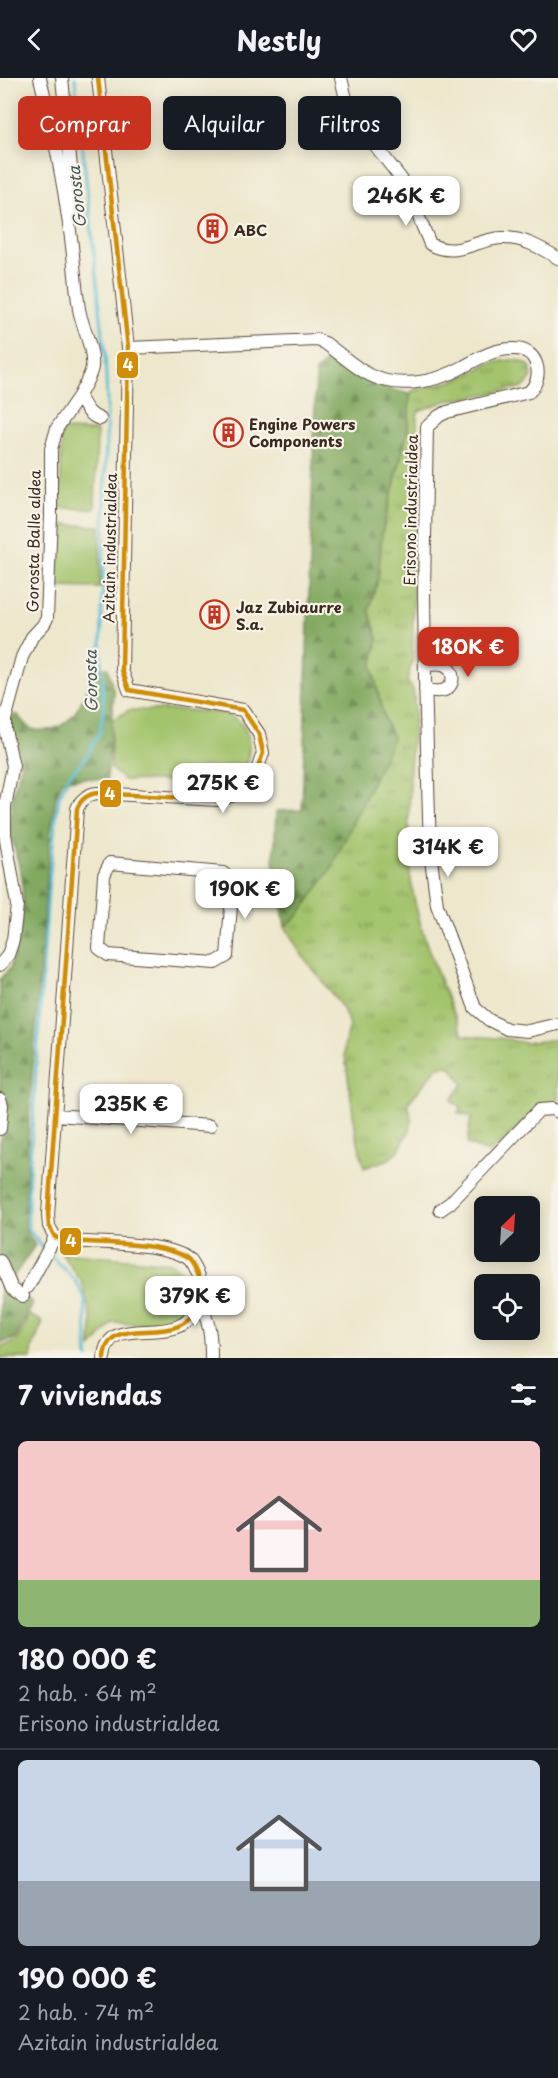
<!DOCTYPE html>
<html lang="es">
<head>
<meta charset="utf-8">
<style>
	:root { --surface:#171b24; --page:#242831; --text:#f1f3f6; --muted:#9ea1a6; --line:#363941; --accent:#c8321e }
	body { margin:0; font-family:"Playpen Sans",sans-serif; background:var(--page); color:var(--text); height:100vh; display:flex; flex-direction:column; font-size:22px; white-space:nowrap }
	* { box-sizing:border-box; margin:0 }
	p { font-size:20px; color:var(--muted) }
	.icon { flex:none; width:33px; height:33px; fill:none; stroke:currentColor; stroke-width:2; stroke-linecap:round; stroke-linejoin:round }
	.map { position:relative; height:1280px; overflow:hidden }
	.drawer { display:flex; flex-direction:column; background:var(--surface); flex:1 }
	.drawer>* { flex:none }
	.banner { position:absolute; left:18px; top:18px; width:522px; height:54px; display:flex; gap:12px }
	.needle { width:39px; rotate:25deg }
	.tools { position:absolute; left:474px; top:1118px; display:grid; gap:12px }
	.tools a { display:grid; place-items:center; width:66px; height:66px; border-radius:9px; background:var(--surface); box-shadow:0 3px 15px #0003; font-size:30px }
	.price { position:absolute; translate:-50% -51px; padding:0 14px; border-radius:12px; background:#fff; color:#222; font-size:20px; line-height:39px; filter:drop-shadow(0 2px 3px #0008) }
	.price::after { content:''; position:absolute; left:50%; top:36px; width:18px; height:14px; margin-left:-9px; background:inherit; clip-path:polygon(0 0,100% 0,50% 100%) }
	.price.on { background:var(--accent); color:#fff }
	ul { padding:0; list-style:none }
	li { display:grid; align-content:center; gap:12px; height:318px; padding:0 18px }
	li+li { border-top:2px solid var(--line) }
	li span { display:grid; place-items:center; height:186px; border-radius:9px; color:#555 }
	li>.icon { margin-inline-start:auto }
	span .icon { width:108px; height:108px; fill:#fffc; stroke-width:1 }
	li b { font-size:26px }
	h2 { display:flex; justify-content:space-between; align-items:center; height:72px; padding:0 18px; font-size:26px }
	.chip { padding:0 21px; border-radius:9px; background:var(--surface); box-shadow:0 3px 15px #0003; font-size:21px; line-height:54px }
	.chip.on { background:var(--accent); color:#fff }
	header { display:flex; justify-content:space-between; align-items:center; height:78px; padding:0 18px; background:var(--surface); font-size:27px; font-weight:700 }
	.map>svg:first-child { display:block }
	.grass { fill:url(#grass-tufts); stroke:#6f7645; stroke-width:1.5 }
	.forest { fill:url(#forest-firs); stroke:#5e6a3f; stroke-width:1.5 }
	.green { fill:#a3c36c; stroke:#6f7645; stroke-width:1.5 }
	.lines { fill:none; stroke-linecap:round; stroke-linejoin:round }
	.stream { stroke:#58bed6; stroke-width:3 }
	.minor-casing { stroke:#564638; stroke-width:14 }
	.minor { stroke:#fff; stroke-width:12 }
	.bus-1-casing { stroke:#f7f3e8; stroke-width:9 }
	.bus-1 { stroke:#d18d06; stroke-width:4.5 }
	.labels { text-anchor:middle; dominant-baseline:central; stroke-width:4.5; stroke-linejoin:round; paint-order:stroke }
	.poi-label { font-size:15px; font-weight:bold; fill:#3b2a1e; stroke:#f7f3e8; text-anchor:start }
	.street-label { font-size:15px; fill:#3b2a1e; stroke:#f7f3e8 }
	.water-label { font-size:16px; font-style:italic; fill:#445655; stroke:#f7f3e8 }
	.line-badge { stroke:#f7f3e8; stroke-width:2 }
	.badge-label { font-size:16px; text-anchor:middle; font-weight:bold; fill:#fff }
</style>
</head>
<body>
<header><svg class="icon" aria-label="back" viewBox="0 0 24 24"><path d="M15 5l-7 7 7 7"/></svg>Nestly<svg class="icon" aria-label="heart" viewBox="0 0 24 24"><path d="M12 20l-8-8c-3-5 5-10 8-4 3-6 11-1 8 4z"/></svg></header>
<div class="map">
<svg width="558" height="1280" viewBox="0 0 558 1280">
	<defs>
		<pattern id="grass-tufts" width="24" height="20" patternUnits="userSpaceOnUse" patternTransform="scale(1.5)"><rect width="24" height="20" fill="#a3c36c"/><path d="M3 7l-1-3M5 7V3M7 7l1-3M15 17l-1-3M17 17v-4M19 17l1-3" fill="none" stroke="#869f58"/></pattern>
		<pattern id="forest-firs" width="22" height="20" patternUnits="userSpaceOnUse" patternTransform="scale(1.5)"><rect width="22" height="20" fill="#82a960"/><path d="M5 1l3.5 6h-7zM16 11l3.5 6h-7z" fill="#6c8a4f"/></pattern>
	</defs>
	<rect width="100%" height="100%" fill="#f7f3e8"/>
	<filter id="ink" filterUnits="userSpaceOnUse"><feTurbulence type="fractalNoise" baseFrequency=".0167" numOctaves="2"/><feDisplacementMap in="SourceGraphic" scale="12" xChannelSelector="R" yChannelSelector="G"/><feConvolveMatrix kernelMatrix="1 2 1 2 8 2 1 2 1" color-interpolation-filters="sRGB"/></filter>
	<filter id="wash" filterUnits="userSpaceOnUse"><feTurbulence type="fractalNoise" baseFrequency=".008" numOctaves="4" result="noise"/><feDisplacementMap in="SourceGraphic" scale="24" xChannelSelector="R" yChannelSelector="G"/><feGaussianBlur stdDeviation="1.35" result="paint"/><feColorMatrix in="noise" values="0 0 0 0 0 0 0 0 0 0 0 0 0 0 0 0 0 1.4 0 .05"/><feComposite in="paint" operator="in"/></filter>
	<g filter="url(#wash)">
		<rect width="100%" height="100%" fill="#ede7cc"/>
		<path class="grass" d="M510,282L521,283L530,288L532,299L524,309L446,323L418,333L417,338L412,583L407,604C408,605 412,609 412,610C419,627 409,676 410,697C410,738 405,780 414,820C424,868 444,912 463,957L507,961L525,965L558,961V1027L554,1025L542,1026L511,1057L489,1075L467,1066L471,1039L458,1035L462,1030L451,1022L463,1006L450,988L438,989L408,1025L412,1043L409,1054L398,1073L389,1081L364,1090L355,1050L344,969L350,948L342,929L299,873L285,848L297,839L393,660L384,640L372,588L378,561L369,532L378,501L382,454L408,352L410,316L412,313L452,303L477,293L491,285Z"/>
		<path class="forest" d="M327,283L382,309L410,316L408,352L382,454L378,501L369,532L378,561L372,588L384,640L393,660L330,793L297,839L285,848L274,786L276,733L302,732L316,294Z
			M97,588L108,590L114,615L107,702L86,700L63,702L56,719L50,760L29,1040L25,1151L35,1167L12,1201L16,1211L33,1226L15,1261L0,1265V1064C5,1046 6,1032 0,1015V901L10,890L18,858L23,827L22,799L9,749L13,715L21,689L19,671L10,650L9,641L17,636C27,650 30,654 48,652C77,648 87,611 97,588Z"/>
		<path class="green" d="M62,352L97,353L95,431L60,430Z
			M55,446L100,448V510L54,509Z
			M129,632C144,632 160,632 176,632C204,633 250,629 249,669C249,686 243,694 230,705L124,702L111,691V643Z
			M61,1175L172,1185C194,1201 195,1235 166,1244C150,1249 129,1245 113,1245L91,1270L92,1242L82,1204Z
			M30,1237L43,1244L32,1271V1280H0V1269L16,1264Z"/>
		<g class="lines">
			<path class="stream" d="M45,1173L28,1151V1111L48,814L55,745L59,719L68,699L87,678L100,653L104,630L101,578L107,323L105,276L75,0
				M50,1177L76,1203L85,1221L88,1280"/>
		</g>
	</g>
	<g filter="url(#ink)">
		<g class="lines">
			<defs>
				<path id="minor" d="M40,0C53,50 63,101 70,153C74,179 75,205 79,231C82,249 94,271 92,289C91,298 83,309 79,318C85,328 88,337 100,341
					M62,0L73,109L74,135
					M98,0L128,270L122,592L129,612L243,632L259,656L263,675L256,695L237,716L217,722L97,715C88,716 80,722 77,731L48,1137L49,1148L55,1159L67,1163C96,1165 166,1164 189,1181C192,1184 194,1188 196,1192C202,1202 202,1213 199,1223C184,1279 107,1228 104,1280
					M341,0L351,42L368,58L405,106L430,166C458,181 475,161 502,160C522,159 541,170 558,180
					M128,270L317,262L325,265C339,275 352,287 366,295C396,312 435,305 463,289C479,280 495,270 515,271C538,271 545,299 529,314L447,334L439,338L427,349L424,513L425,601L430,773L437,827L475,930L489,942L507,951L528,953L558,946
					M425,587C431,587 439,585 445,588C457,594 454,612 440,613C435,614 430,612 425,612
					M110,785L223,795L233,804L227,878L215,885L108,877L99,870L104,797Z
					M0,887L8,877L13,862L17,827L5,756V728L13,688L5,651V642L22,579L32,559L44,546L47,540L51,438V371L57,350L79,318
					M0,1021L2,1027L0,1051
					M55,1037L210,1048
					M440,1132L450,1125L539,1032L552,1031L558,1034
					M0,1183L12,1211L23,1218
					M28,1209L55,1159
					M199,1225C210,1243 211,1259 211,1280"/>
			</defs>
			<use href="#minor" class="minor-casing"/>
			<use href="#minor" class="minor"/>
			<defs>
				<path id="bus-1" d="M98,0L128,270L122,592L129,612L243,632L259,656L263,675L256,695L237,716L217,722L97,715C88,716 80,722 77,731L48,1137L49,1148L55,1159L67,1163C96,1165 166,1164 189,1181C192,1184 194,1188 196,1192C202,1202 202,1213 199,1223C184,1279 107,1228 104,1280"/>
			</defs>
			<use href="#bus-1" class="bus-1-casing"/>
			<use href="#bus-1" class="bus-1"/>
		</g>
	</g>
	<defs>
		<symbol id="building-ring" viewBox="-11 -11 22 22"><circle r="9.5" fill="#f7f3e8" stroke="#c8321e" stroke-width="1.5"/><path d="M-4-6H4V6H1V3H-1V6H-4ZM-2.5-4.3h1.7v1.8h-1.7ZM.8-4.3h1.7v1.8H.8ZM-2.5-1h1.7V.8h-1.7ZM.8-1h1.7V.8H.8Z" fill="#c8321e"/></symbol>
	</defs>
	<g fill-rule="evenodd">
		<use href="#building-ring" x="196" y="134" width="33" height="33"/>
		<use href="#building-ring" x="212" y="338" width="33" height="33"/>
		<use href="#building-ring" x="198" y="520" width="33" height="33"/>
	</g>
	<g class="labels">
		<g class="poi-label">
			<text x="234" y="151">ABC</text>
			<text x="249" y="345">Engine Powers<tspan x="249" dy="17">Components</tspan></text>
			<text x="236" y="528">Jaz Zubiaurre<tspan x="236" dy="17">S.a.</tspan></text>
		</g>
		<g class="street-label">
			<text transform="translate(410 432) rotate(-89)">Erisono industrialdea</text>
			<text transform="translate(33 463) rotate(-89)">Gorosta Balle aldea</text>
			<text transform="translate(109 470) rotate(-89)">Azitain industrialdea</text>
		</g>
		<g class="water-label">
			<text transform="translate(76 119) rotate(-96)">Gorosta</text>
			<text transform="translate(90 603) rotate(-91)">Gorosta</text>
		</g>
	</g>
	<g class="line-badge">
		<rect x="116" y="273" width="23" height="28" rx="6" fill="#d18d06"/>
		<rect x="99" y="701" width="23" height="29" rx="6" fill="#d18d06"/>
		<rect x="59" y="1149" width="23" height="29" rx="6" fill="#d18d06"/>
	</g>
	<g class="badge-label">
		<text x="128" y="293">4</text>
		<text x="110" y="722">4</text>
		<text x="71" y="1169">4</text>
	</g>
</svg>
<div class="tools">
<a><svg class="needle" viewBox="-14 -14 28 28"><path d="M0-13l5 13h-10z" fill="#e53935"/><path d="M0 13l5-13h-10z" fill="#9ea1a6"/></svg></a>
<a><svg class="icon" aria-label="locate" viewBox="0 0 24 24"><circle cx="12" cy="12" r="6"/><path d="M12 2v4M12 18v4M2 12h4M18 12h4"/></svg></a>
</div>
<b class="price" style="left:406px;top:149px">246K €</b>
<b class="price on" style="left:468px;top:600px">180K €</b>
<b class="price" style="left:223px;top:736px">275K €</b>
<b class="price" style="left:448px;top:800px">314K €</b>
<b class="price" style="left:245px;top:842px">190K €</b>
<b class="price" style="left:131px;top:1057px">235K €</b>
<b class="price" style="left:195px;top:1249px">379K €</b>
<div class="banner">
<a class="chip on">Comprar</a>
<a class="chip">Alquilar</a>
<a class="chip">Filtros</a>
</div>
</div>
<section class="drawer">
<h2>7 viviendas<svg class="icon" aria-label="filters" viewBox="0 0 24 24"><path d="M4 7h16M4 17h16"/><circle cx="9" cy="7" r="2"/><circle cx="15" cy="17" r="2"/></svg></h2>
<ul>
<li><span style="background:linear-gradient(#f6c9c9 75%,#8fb573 0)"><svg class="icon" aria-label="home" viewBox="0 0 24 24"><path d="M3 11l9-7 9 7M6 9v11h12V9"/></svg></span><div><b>180 000 €</b><p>2 hab. · 64 m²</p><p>Erisono industrialdea</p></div></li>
<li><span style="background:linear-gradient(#c9d6e8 65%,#9aa5b1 0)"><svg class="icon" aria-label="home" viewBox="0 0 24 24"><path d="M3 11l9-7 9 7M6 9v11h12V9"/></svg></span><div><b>190 000 €</b><p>2 hab. · 74 m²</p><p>Azitain industrialdea</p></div></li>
</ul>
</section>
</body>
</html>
